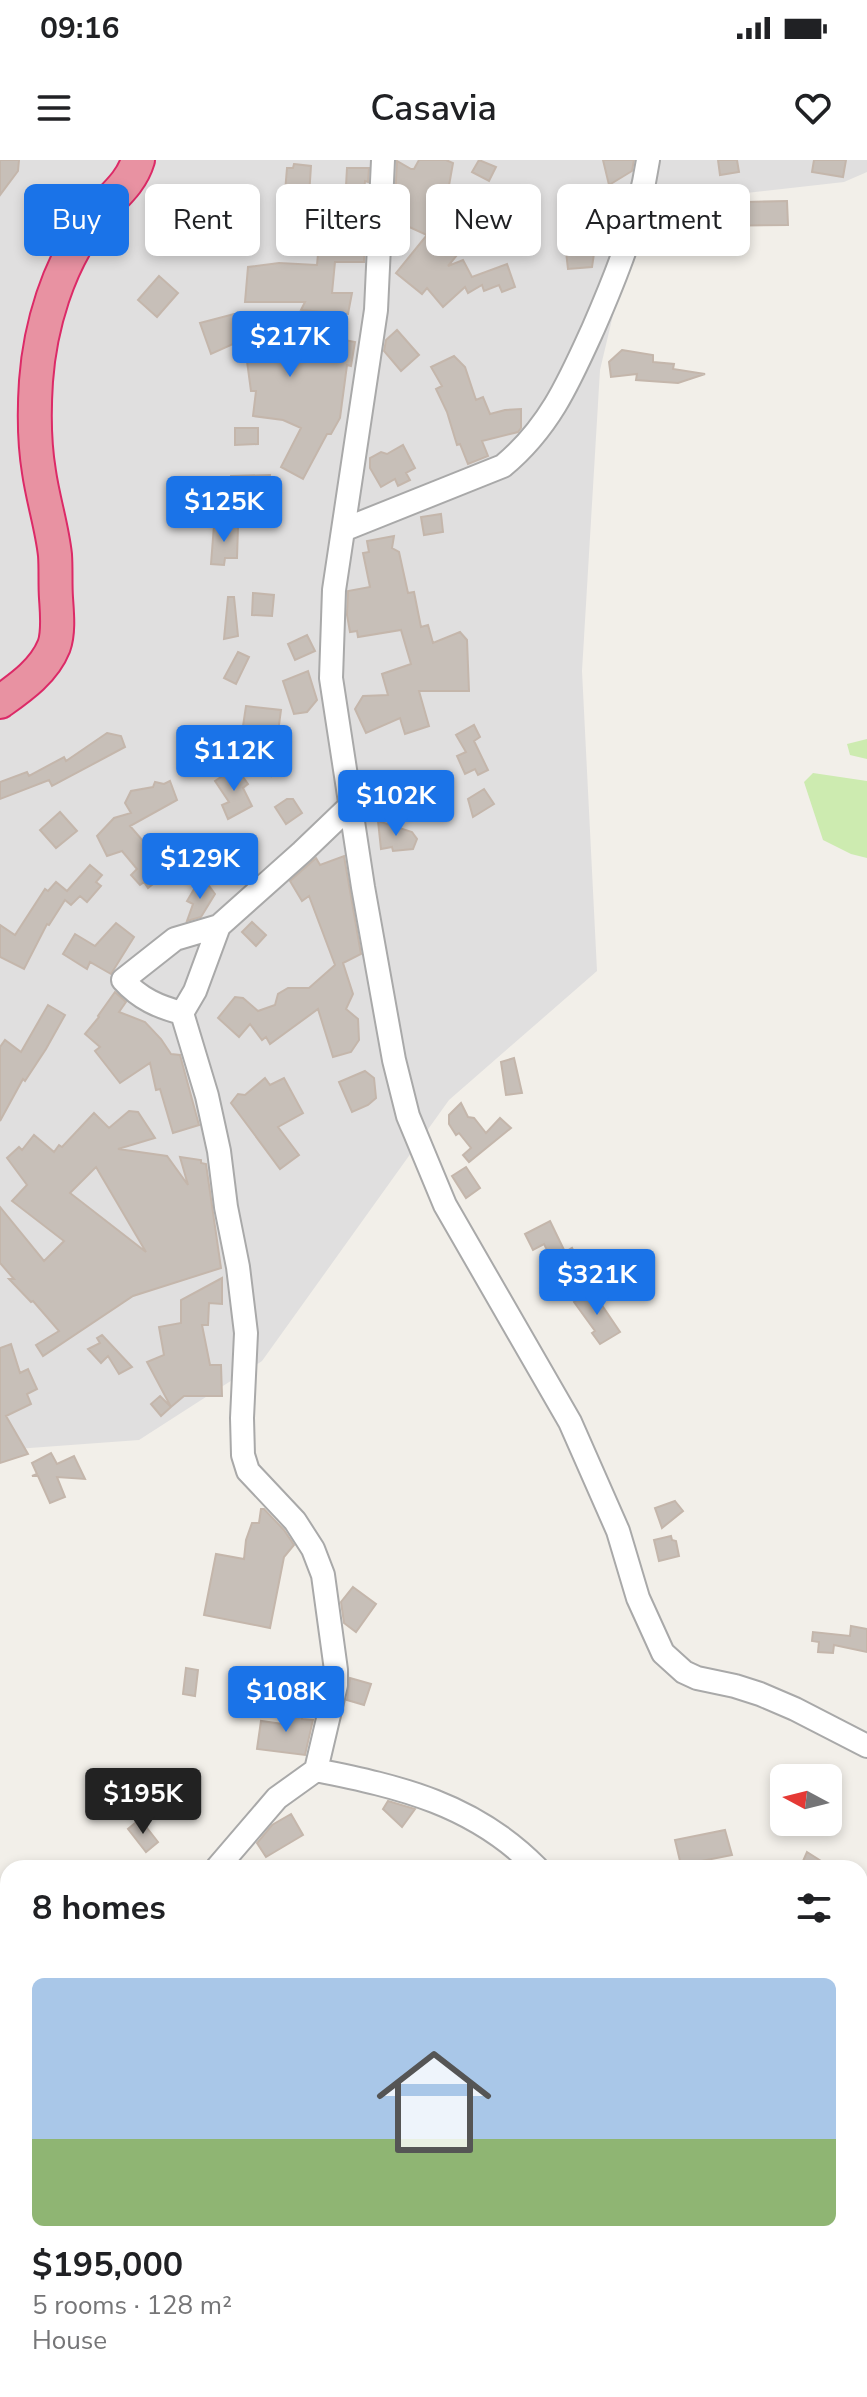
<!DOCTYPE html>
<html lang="en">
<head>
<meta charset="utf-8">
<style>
	:root { --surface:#fff; --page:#f6f6f6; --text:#202124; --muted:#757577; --accent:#1a73e8 }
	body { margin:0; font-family:"Nunito Sans",sans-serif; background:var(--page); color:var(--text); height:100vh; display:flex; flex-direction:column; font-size:30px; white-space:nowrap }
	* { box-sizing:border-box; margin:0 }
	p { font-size:26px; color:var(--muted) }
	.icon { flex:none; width:44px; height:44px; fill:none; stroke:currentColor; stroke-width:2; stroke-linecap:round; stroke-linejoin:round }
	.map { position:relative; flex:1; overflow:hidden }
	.side { position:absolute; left:0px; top:1700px; width:868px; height:538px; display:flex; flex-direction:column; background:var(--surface); border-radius:24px 24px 0 0; box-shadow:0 4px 12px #0003 }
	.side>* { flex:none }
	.guide { position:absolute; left:24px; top:24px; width:820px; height:72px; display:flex; gap:16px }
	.needle { width:52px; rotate:277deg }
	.buttons { position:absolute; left:770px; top:1604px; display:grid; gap:16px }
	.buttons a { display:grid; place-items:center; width:72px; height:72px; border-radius:12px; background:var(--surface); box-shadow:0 4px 12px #0003; font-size:40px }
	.price { position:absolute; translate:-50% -68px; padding:0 18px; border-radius:8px; background:var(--accent); color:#fff; font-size:26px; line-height:52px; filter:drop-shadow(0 2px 4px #0008) }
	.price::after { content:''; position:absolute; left:50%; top:48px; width:24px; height:18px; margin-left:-12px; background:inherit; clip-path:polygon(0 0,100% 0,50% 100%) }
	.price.active { background:#222; color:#fff }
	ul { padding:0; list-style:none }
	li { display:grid; align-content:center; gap:16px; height:424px; padding:0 32px }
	li span { display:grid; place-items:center; height:248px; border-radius:12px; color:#555 }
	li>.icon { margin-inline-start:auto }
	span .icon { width:144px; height:144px; fill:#fffc; stroke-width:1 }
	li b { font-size:34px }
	h2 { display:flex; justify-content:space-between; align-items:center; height:96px; padding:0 32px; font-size:34px }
	.chip { padding:0 28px; border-radius:12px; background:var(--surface); box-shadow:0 4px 12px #0003; font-size:28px; line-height:72px }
	.chip.active { background:var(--accent); color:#fff }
	.status { display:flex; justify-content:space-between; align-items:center; height:56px; padding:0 40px; background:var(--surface); direction:ltr }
	.status svg { height:22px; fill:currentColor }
	header { display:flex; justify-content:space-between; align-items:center; height:104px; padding:0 32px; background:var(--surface); font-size:36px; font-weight:600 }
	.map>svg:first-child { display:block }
	.residential { fill:#e0dfdf }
	.grass { fill:#cdebb0 }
	.building { fill:#c7bfb8; stroke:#c4b6ab; stroke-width:2; fill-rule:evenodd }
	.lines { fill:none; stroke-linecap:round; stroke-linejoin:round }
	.minor-casing { stroke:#a9a9a9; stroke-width:26 }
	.highway-casing { stroke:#dc2a67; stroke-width:36 }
	.minor { stroke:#fff; stroke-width:22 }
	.highway { stroke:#e892a2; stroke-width:32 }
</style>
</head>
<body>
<div class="status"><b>09:16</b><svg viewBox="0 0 49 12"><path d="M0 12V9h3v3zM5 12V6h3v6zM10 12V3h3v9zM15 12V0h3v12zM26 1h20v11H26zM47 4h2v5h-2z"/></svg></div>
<header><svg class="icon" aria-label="menu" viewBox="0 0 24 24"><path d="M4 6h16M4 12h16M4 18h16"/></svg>Casavia<svg class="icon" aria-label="heart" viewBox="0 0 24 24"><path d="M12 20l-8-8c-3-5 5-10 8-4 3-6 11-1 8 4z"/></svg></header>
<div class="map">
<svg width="867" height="2237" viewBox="0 0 867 2237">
	<rect width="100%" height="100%" fill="#f2efe9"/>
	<path class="residential" d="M0,0H867V12L844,22L639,45L600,210L582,511L597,811L449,940L262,1201L139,1280L16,1289L0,1268Z"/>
	<path class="grass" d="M867,579V599L850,595L847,584Z
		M813,613L867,621V698L851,694L823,680L804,622Z"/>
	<path class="building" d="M0,0H19L18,11L0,35Z
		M419,0H446L453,3L440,76L451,55L471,78L448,106L463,100L472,117L507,104L515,127L502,132L499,125L484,131L482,125L468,133L465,127L443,147L427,128L422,134L396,113L427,75L394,60L397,1L411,9H414Z
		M479,0L496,7L489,21L472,12Z
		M603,0H634L632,11L609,25Z
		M718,0H737L739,12L720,15Z
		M814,0H846L843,17L812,12Z
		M294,4L311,6L309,36L337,38L338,26H346L347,8H369L368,22L365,21L360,77L365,78L364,102H335L332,133H352L348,154L301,150L305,142H245L248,107L279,103L317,105L321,61L309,60L310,57L277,54L279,31L285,32L287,8H293Z
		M787,41L788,65L707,66V43Z
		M596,80L592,107L568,109L565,83Z
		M159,116L178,133L157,157L138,140Z
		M234,154L293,170L355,182L351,206L347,205L340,258L331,274H327L303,319L281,307L301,268L283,260L253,256L256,231H251L244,179L211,194L200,163Z
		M397,170L419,195L401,211L384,191L386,180Z
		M622,190L653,195V202L674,204L673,209L705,214L678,223L636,220L637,214L611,217L609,202Z
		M454,196L465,207L476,240L483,237L490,254L505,250L521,249V268L518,272L482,281L488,296L468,304L460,284L457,285L447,252L436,229L442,226L431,207Z
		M235,268H258V284L235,285Z
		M403,285L415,308L406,313L410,320L398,326L395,319L381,327L370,308V298L381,292L387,294Z
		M270,315L271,336L232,337L231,316Z
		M441,354L443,372L424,375L421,357Z
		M214,365L238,367L237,398H225L224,405L211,404Z
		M394,376L392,388L399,392L408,433L414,432L421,467L428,465L433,483L460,472L467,480L469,531H419L429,566L405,574L400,558L366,573L355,549L363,536L388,535L382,514L411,504L401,470L358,477L357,471L350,472L347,455L348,431L370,427L363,393L369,392L367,381Z
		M253,433L274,435L272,456L252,455Z
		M228,437H234L238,476L224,479Z
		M307,475L315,491L295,500L288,484Z
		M238,492L249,497L236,524L224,518Z
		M308,511L317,540L307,552L294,554L283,521Z
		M246,546L281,550L276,587L283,590L271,616L252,606L270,569L243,566Z
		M474,565L480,577L474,581L488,610L478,615L475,609L465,614L457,596L466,592L456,575Z
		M107,573L121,576L125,587L52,626L49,620L0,639V622L27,612L29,616L64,597L66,601Z
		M236,607L248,624L243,628L252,646L228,659L222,645L229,642L215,621Z
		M170,621L177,640L130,666L169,711L148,728L144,722L140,725L131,715L137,709L122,691L107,696L97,676L114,658L131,653L125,643L131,631L153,627L155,622L164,624Z
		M484,629L494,644L473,657L468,639Z
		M287,639H293L302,653L286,664L275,647Z
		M60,652L77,671L56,688L40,670Z
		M378,661L412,672L417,679L413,689L393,691L392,687L381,689Z
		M344,696L361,794L343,803L353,834L346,849L358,859L359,880L351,892L333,897L318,849L270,884L266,877L262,880L250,864L239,877L218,858L235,837L243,838L258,851L275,845L278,834L288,828H309L335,805L309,736L302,741L290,721L316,698L320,705Z
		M90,705L102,715L96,722L101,726L87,742L80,736L71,745L65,740L49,765L47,764L24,809L0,797V765L15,775L45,729L48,731L56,722L67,731Z
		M197,724L209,726L215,734L201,757L187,761L193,744L187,741Z
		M252,762L266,775L256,786L242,772Z
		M116,763L134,777L111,814L90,802L87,809L63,794L75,774L95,786Z
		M115,832L126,842L119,852L145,862L161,879L171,894L180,895L199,965L173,973L160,929L156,930L150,903L120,923L95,891L100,887L85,874L99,857L98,856Z
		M48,845L65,855L46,889L25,921L23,919L0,961V887L5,880L21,892Z
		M514,898L522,933L506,935L501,902Z
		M365,911L374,918L376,938L368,945L352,952L339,922Z
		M265,918L270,925L284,918L303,953L278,967L299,995L280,1009L231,943L238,934L245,935Z
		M461,943L468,957L474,958L486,973L500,958L511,968L469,1002L463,995L471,988L459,973L456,975L449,964V955Z
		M129,951L138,952L155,978L118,989L167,996L188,1025L180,997L201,1000V1003L206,1004L221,1108L133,1136L43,1196L36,1185L59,1171L33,1141L31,1142L9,1119H14L0,1103V1047L44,1101L64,1081L12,1041L27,1025L7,998L19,987L22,990L34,975L54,992L59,985L62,987L94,953L109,968ZM96,1007L146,1092L70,1033Z
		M466,1007L480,1028L466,1038L452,1016Z
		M550,1061L565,1092L572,1088L579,1102L558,1112L544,1084L533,1090L525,1074Z
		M222,1118V1144L209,1143L208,1165H202L210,1205H221L222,1236H184L171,1247L147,1202L164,1195L159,1167L181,1163V1140Z
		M591,1129L620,1172L600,1184L592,1173L595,1171L574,1142Z
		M102,1175L132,1207L119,1214L108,1196L101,1203L88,1189L100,1183L97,1178Z
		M11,1184L20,1213L28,1209L37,1229L27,1234L31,1244L6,1256L28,1294L0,1303V1188Z
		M160,1236L171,1247L161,1256L151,1244Z
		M51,1293L57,1304L74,1296L85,1319L57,1317L65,1337L50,1343L38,1316H32L37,1314L32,1303Z
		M675,1341L683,1351L662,1368L655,1348Z
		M261,1349H264L284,1370L294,1385L284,1397L270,1468L204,1455L216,1394L244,1399L246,1380L252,1363H259Z
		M671,1376L672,1380L676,1381L679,1396L659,1401L654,1380Z
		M353,1427L376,1444L356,1472L344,1463L341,1442Z
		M851,1466L867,1469V1492L834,1485L833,1493L818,1492L819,1482L812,1481L813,1472L850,1476Z
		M186,1508L198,1510L195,1536L183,1534Z
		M350,1518L371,1524L364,1545L347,1540Z
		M284,1550L303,1553L302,1559L313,1560L305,1595L257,1589L261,1561L283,1564Z
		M388,1641L415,1649L402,1667L383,1649Z
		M291,1654L303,1675L266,1697L257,1683L272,1665Z
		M140,1659L158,1682L146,1692L128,1669Z
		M725,1670L732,1695L681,1705L675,1680Z
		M807,1692L832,1708H800Z"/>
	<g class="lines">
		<defs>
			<path id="minor" d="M383,0L376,150L334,430L331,518L363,727L394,900L408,956L445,1045L570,1262L618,1371L638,1438L663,1493L684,1512L697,1518L735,1526L760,1534L795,1549L867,1586
				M343,370L503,306C549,268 569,222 593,169C617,114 639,59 648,0
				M219,766L195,831L182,853L207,936L219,991L226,1047L238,1107L246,1173L242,1258L243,1295L248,1311L295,1361L313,1389L323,1415L336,1510V1525L316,1610
				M182,853C159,847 140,839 123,820L175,779L219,766L302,692L349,647
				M217,1708L277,1638L316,1610C401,1627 474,1644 537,1708
				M860,1802L867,1806
				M0,2098L8,2089"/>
			<path id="highway" d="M0,542C21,527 44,511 54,486C59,472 57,453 56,438C55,424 56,409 55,395C52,367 43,340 39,312C34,282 34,251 36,221C40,166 58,106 91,62C107,40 130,27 138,0"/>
		</defs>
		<use href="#minor" class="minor-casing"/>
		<use href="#highway" class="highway-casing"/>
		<use href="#minor" class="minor"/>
		<use href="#highway" class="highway"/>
	</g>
</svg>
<div class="buttons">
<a><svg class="needle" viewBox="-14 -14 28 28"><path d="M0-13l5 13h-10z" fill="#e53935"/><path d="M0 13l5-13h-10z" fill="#757577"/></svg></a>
</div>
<b class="price" style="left:290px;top:219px">$217K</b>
<b class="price" style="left:224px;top:384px">$125K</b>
<b class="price" style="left:234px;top:633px">$112K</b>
<b class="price" style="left:396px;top:678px">$102K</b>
<b class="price" style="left:200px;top:741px">$129K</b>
<b class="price" style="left:597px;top:1157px">$321K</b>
<b class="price" style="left:286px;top:1574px">$108K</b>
<b class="price active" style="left:143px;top:1676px">$195K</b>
<div class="guide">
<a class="chip active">Buy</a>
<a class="chip">Rent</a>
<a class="chip">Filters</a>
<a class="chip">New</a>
<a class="chip">Apartment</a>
</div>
<section class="side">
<h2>8 homes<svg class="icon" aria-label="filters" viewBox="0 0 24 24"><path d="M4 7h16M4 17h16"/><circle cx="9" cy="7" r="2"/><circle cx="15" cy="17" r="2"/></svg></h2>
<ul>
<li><span style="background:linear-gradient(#a9c7e8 65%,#8fb573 0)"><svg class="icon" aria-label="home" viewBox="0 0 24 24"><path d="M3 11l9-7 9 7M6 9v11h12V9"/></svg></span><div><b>$195,000</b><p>5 rooms · 128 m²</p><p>House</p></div></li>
</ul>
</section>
</div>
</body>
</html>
